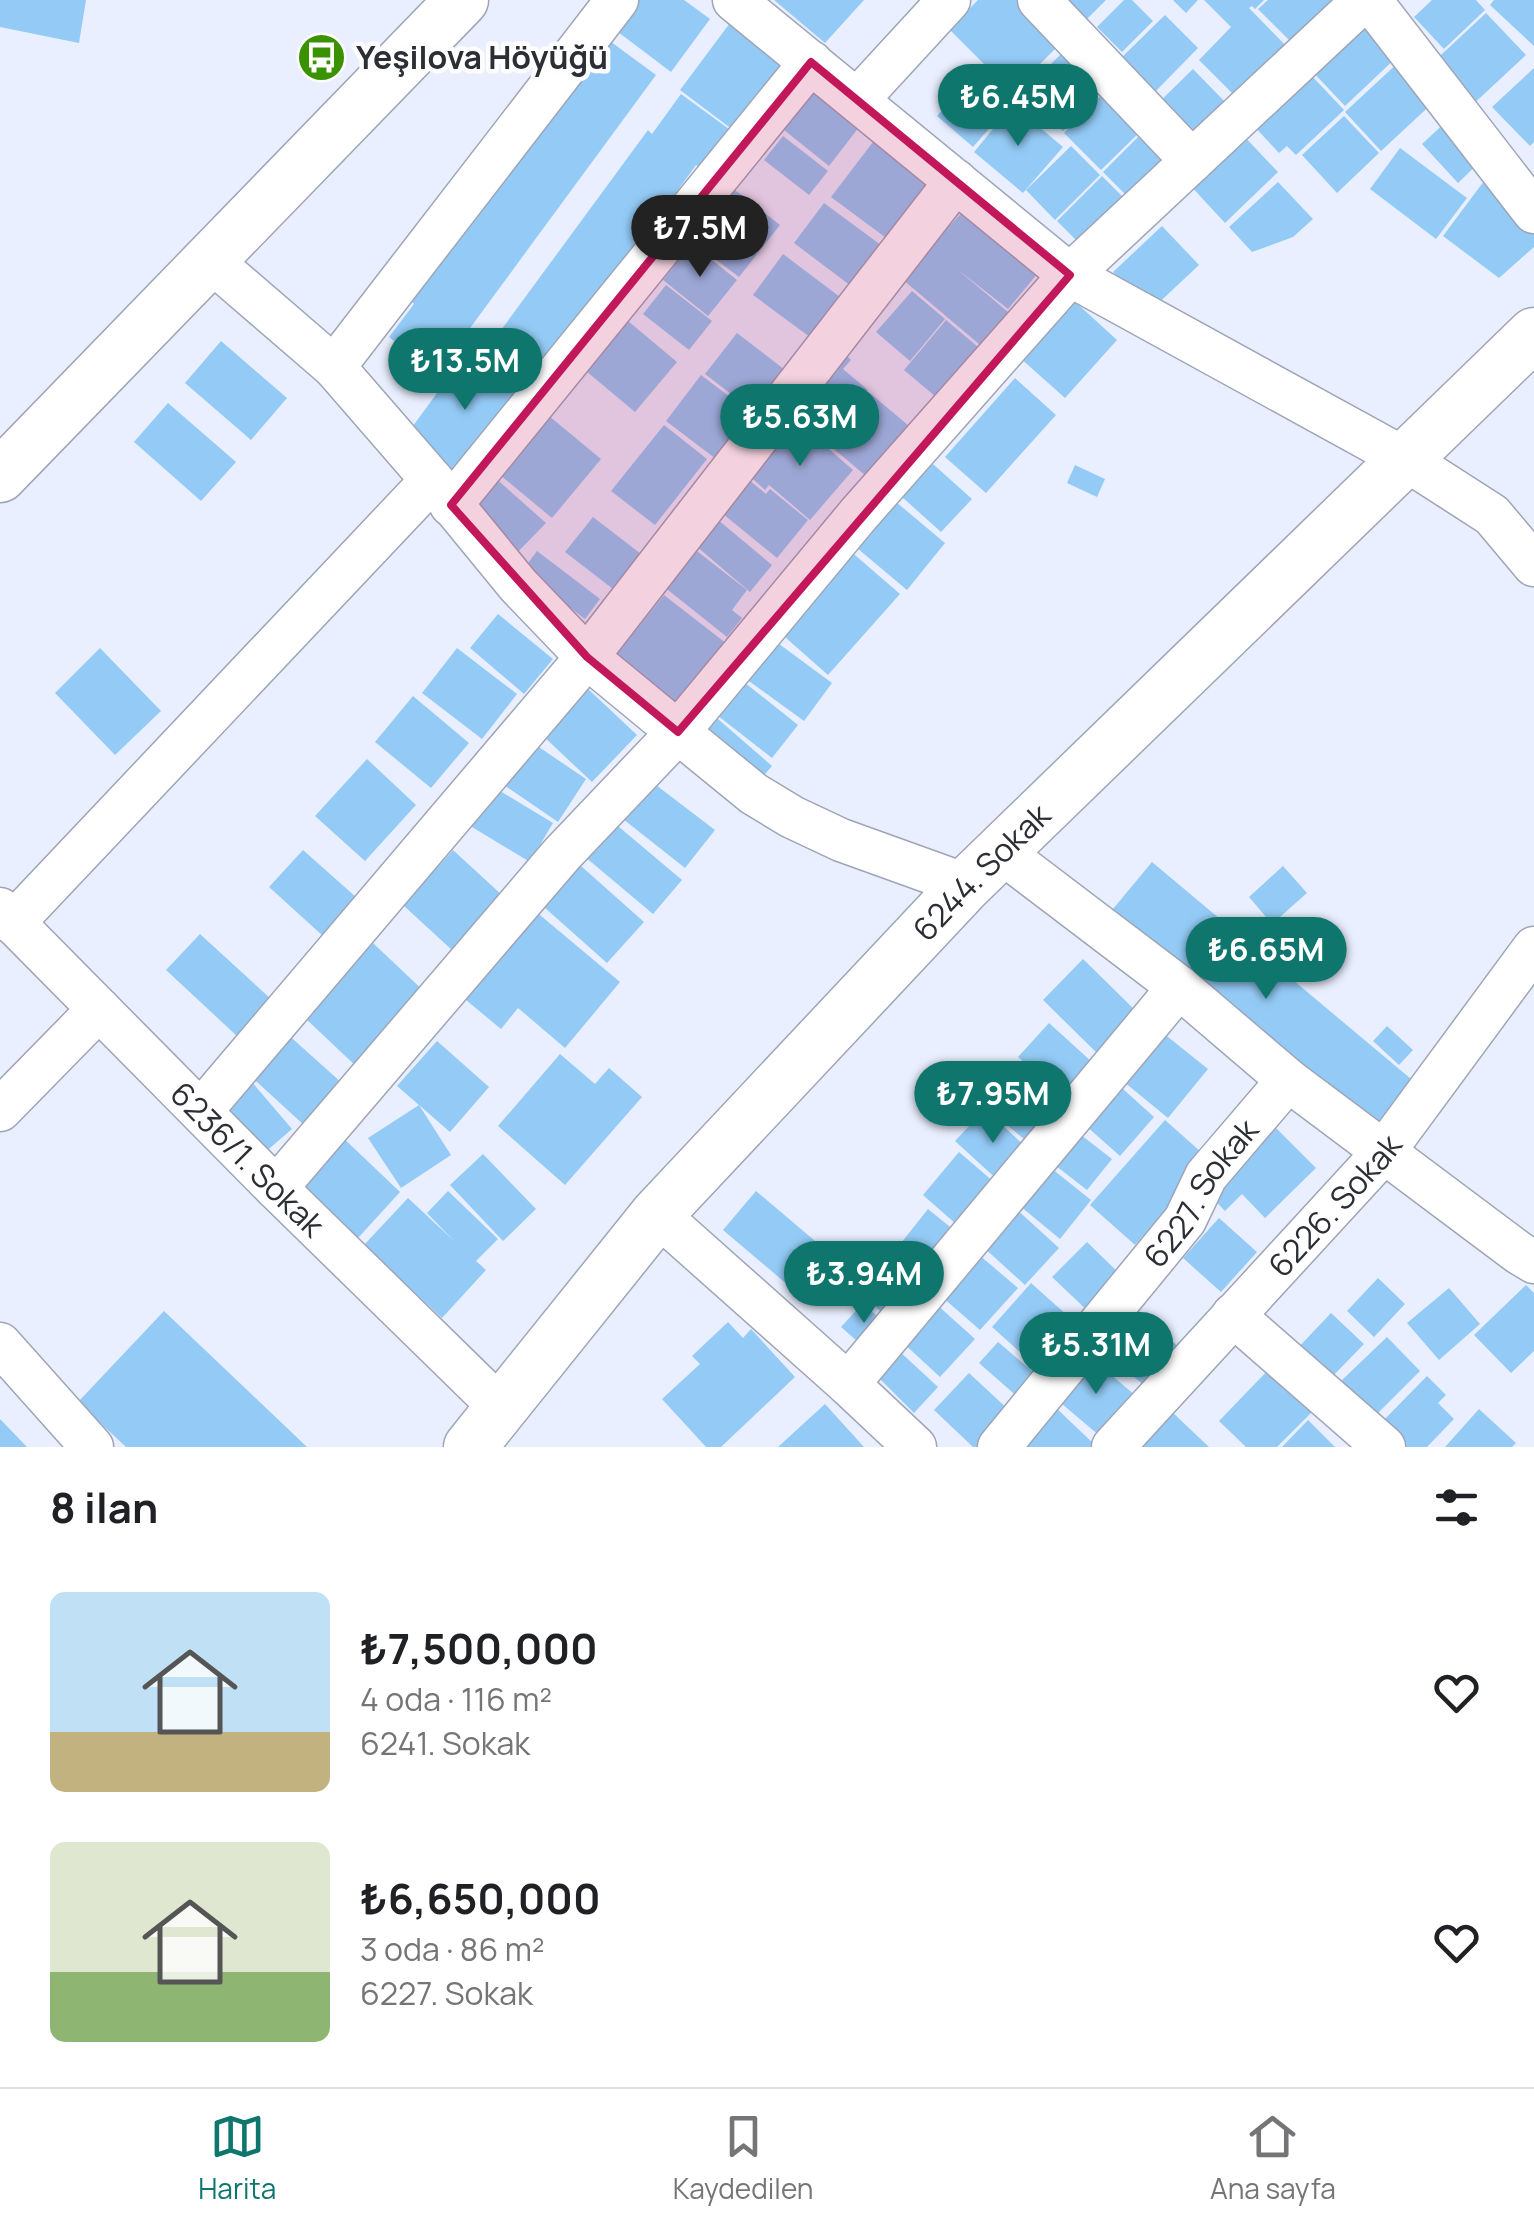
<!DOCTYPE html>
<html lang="tr">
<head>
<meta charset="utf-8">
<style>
	:root { --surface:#fff; --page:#f2f2f2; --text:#202124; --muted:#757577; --line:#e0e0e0; --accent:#0f766e }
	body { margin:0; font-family:Manrope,sans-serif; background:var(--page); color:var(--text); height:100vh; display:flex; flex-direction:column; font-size:38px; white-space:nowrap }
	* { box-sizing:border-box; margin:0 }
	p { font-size:32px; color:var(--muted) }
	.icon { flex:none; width:55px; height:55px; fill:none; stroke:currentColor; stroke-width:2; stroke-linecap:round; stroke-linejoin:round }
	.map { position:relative; height:1447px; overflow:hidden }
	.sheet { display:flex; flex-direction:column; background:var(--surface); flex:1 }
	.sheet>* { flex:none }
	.price { position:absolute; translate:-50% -85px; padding:0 22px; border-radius:35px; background:var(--accent); color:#fff; font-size:32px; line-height:65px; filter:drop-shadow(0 2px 5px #0008) }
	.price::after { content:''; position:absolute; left:50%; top:60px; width:30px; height:22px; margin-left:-15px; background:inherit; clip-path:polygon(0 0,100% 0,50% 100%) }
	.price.current { background:#222; color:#fff }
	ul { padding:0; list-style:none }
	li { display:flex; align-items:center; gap:30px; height:250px; padding:0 50px }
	li span { display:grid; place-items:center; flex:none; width:280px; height:200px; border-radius:15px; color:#555 }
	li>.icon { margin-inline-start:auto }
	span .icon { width:120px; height:120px; fill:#fffc; stroke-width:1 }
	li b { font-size:42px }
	h2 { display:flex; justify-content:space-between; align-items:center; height:120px; padding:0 50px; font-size:42px }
	.tab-bar { display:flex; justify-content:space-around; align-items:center; height:140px; border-top:2px solid var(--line); background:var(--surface); font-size:28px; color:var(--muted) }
	.tab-bar a { display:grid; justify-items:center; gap:5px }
	.tab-bar .current { color:var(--accent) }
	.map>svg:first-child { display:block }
	.building { fill:#94cbf6 }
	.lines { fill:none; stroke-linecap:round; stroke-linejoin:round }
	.minor-casing { stroke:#9ea5b6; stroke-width:45 }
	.tertiary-casing { stroke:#9ea5b6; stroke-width:55 }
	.minor { stroke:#fff; stroke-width:42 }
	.tertiary { stroke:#fff; stroke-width:52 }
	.marked { fill:#c2185b; fill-opacity:0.2; stroke:#c2185b; stroke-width:8; stroke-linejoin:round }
	.labels { text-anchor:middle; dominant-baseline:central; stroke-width:9; stroke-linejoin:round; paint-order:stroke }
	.poi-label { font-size:32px; font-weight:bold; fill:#2c2e35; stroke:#fdfdfd; text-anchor:start }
	.street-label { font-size:32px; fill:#2c2e35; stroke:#fdfdfd }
</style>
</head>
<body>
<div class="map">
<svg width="1534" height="1447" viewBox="0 0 1534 1447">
	<rect width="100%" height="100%" fill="#e9effe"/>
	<path class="building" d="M0,0H86L79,43L0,27Z
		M635,0H684L710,19L671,72L614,29Z
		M774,0H864L825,43Z
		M978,0H1019L1061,43L1012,92L949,29Z
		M1049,0H1106L1077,29Z
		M1124,0H1132L1153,21L1122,52L1097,27Z
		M1173,0H1198L1186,13Z
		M1204,0H1264L1255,9L1252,6L1249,8L1289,49L1238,99L1199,60L1231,27Z
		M1268,0H1333L1291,42L1258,9Z
		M1432,0H1476L1485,10L1444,49L1414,17Z
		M1494,0H1534V46L1490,5Z
		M1486,13L1526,55L1468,109L1428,67Z
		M1165,15L1198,48L1152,95L1118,61Z
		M1363,19L1398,56L1345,106L1310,69Z
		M730,23L791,68L741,136L680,90Z
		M603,36L656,75L437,373L389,337L414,304L411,301Z
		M1069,46L1108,86L1063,131L1024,91Z
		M1401,60L1437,99L1381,151L1345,112Z
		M1534,68V142L1530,146L1492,107Z
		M1193,69L1229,106L1191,144L1154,107Z
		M1310,74L1344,110L1296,155L1287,146L1279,153L1254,126Z
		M964,85L1000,116L973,147L937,116Z
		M818,87L863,122L829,166L784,130Z
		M1108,88L1146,126L1101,170L1064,133Z
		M681,94L733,132L705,171L696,165L532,393L482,356L648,130L652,134Z
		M1013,105L1063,147L1023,193L974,152Z
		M1344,116L1379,153L1337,193L1302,155Z
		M1449,119L1485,157L1458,183L1422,144Z
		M1148,127L1176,156L1131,200L1103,172Z
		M1241,133L1278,172L1225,223L1188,183Z
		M783,136L828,171L809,195L764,160Z
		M876,138L937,183L893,243L831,197Z
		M1071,146L1100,175L1055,220L1026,190Z
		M1400,148L1467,198L1436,239L1370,189Z
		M1490,173L1534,233V247L1499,278L1443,236Z
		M1102,176L1130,204L1086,250L1057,221Z
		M1278,182L1313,219L1293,237L1252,252L1229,227Z
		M731,187L780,225L739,277L690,240Z
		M824,203L885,248L855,289L794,243Z
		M964,210L1038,273L1008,309L957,269L1014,317L986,350L902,279Z
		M1162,226L1199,265L1150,311L1113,272Z
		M692,244L737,280L708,316L663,280Z
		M783,254L844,300L814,340L753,295Z
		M666,285L712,321L689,350L643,314Z
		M912,291L945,319L910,361L876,332Z
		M1071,298L1117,340L1065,398L1019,357Z
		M946,320L984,352L942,402L904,370Z
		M628,321L677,362L635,412L586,371Z
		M737,333L789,373L757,414L705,374Z
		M221,341L287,398L251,440L185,383Z
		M469,349L525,390L460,478L405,437Z
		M845,354L851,360L843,369L868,390L826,441L794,415Z
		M701,375L755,416L720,462L666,421Z
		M1015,378L1056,415L986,493L945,457Z
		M871,394L909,426L866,476L828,444Z
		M168,403L236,462L201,501L134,442Z
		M549,416L601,459L552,518L500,475Z
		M792,417L853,470L810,520L769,485L765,490L745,472Z
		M664,425L707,459L655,525L611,491Z
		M933,464L972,499L941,532L902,497Z
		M1075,465L1105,479L1097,497L1067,483Z
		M492,475L546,523L506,564L463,508Z
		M744,476L766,494L770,489L808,520L777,558L717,509Z
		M890,497L945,543L907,590L851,543Z
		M593,517L641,554L613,589L565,552Z
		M717,519L772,565L750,592L695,545Z
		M693,548L747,590L732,610L742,618L727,637L663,586Z
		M848,549L900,594L828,675L777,630Z
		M537,551L600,599L585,619L522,571Z
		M664,595L727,644L671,713L609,664Z
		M498,614L553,659L524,694L470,648Z
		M771,638L832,683L804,721L742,676Z
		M100,648L161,711L115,755L55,693Z
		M457,648L517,694L482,739L422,693Z
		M739,678L798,725L772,758L713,712Z
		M586,687L637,735L592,782L541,734Z
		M413,696L469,743L431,788L375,742Z
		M711,713L772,766L752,789L692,735Z
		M527,739L586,779L558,822L498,781Z
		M367,759L416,805L365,861L315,816Z
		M652,782L715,830L685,868L623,819Z
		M490,785L553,823L530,862L467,824Z
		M606,816L682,880L653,914L578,851Z
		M303,850L357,898L323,936L269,887Z
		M453,850L503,896L453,951L403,905Z
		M572,858L644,922L607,963L535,899Z
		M1152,862L1423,1089L1379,1142L1108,915Z
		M1283,866L1307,893L1272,924L1249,897Z
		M528,905L620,982L565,1048L518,1008L501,1029L466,1000L524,930Z
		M200,934L272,1000L238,1037L166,970Z
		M373,943L428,995L359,1069L304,1017Z
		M1083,959L1139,1014L1099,1055L1043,1000Z
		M1049,1023L1092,1062L1062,1096L1018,1057Z
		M1387,1026L1413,1050L1399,1065L1373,1041Z
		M1158,1029L1208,1069L1168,1118L1118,1077Z
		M284,1031L343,1084L305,1126L246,1072Z
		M437,1041L489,1087L450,1132L419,1105L451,1155L401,1188L368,1138L419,1105L397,1086Z
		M560,1054L595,1084L609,1068L642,1097L565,1185L498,1126Z
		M1009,1066L1054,1103L1024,1139L979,1102Z
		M1112,1079L1154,1117L1120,1156L1077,1118Z
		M251,1081L292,1129L263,1154L222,1107Z
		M985,1109L1031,1152L1001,1183L955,1141Z
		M1165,1120L1210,1160L1135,1245L1090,1205Z
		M1269,1121L1316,1168L1265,1218L1242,1194L1225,1211L1202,1187Z
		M1072,1128L1112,1159L1087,1190L1047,1159Z
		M339,1134L400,1192L358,1238L296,1182Z
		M959,1152L1001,1188L964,1231L923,1195Z
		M483,1154L536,1209L503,1241L450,1185Z
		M1046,1164L1091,1200L1060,1239L1015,1202Z
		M448,1191L498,1239L476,1261L486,1270L442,1318L364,1245L408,1198L453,1240L427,1213Z
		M756,1191L841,1263L808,1302L723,1230Z
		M1014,1207L1059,1248L1025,1285L981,1245Z
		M928,1209L960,1235L922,1283L890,1257Z
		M1219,1218L1257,1252L1221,1292L1183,1258Z
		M1087,1242L1126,1280L1092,1315L1052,1277Z
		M978,1254L1018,1288L980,1330L941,1296Z
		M891,1273L912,1292L889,1319L868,1300Z
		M1378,1278L1405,1304L1374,1337L1347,1311Z
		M1031,1283L1078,1325L1039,1369L992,1327Z
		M1526,1285L1534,1293V1351L1511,1373L1474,1335Z
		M1449,1288L1480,1324L1439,1360L1407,1323Z
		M934,1302L975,1339L940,1377L900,1340Z
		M863,1303L887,1325L866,1349L841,1327Z
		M1132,1307L1179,1347L1146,1387L1099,1347Z
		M164,1311L307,1447H126L78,1402Z
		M1331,1313L1364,1344L1326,1383L1294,1352Z
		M728,1322L743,1338L751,1329L795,1377L721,1447H706L662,1399L700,1364L692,1356Z
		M1387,1337L1420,1371L1376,1415L1341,1381Z
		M998,1342L1039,1377L1020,1399L979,1363Z
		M898,1350L938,1387L914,1413L875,1374Z
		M1090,1357L1136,1396L1101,1437L1055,1398Z
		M1274,1364L1317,1407L1277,1447H1246L1219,1421Z
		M969,1373L1012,1413L980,1447H973L934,1410Z
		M1427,1376L1446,1395L1438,1403L1454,1419L1427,1447H1405L1381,1423Z
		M825,1404L864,1447H778Z
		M1053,1405L1095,1445L1093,1447H1025Z
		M1479,1409L1516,1443L1512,1447H1445Z
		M1171,1411L1209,1447H1138Z
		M0,1419L27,1447H0Z
		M1308,1420L1335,1447H1282Z"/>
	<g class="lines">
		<defs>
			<g id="minor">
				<path d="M734,0L1070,275L1405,459L1492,515L1534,565"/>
				<path d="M1039,0L1192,161"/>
				<path d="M1370,0L1534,212"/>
				<path d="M857,100L949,0"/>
				<path d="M211,261L334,367L432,480L518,585L587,657L678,732L754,794L792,817L841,840L966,885"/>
				<path d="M334,367L617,0"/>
				<path d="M451,505L811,62"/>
				<path d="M1000,851L1179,987L1288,1080L1519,1253L1534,1262"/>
				<path id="s1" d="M0,909L276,1188L501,1408"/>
				<path d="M13,923L432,480"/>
				<path d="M0,1110L99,1009"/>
				<path d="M201,1111L587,657L956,181"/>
				<path d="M276,1188L562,854L678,732L858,515L1070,275L1364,0"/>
				<path d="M657,1214L848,1384L915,1447"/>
				<path d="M1233,1315L1384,1447"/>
				<path d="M0,1344L92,1447"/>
				<path d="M848,1384L1179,987"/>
				<path id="s2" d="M999,1447L1185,1220L1206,1176L1288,1080"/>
				<path id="s3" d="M1113,1447L1383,1153L1534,948"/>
			</g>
			<g id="tertiary">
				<path d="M0,476L462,0"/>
				<path id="s4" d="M470,1447L657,1214L966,885L1534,334"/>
			</g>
		</defs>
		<use href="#minor" class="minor-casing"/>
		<use href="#tertiary" class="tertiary-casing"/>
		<use href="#minor" class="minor"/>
		<use href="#tertiary" class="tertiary"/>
	</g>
	<path class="marked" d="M811,62L1070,275L678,732L587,657L451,505Z"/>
	<defs>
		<symbol id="bus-disc" viewBox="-11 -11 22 22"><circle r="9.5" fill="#3b9200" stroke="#fdfdfd"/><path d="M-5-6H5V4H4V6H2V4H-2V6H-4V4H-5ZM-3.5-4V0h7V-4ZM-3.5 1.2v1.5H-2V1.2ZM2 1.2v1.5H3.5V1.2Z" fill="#fff"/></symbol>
	</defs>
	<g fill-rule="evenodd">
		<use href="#bus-disc" x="294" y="30" width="55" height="55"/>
	</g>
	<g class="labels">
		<g class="poi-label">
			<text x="356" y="57">Yeşilova Höyüğü</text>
		</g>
		<g class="street-label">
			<text stroke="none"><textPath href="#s4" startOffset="770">6244. Sokak</textPath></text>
			<text stroke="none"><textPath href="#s1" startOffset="352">6236/1. Sokak</textPath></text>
			<text stroke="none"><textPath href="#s2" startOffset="325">6227. Sokak</textPath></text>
			<text stroke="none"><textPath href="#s3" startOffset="328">6226. Sokak</textPath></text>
		</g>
	</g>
</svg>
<b class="price" style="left:1018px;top:149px">₺6.45M</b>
<b class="price current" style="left:700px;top:280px">₺7.5M</b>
<b class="price" style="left:465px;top:413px">₺13.5M</b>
<b class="price" style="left:800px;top:469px">₺5.63M</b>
<b class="price" style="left:1266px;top:1002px">₺6.65M</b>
<b class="price" style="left:993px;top:1146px">₺7.95M</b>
<b class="price" style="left:864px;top:1326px">₺3.94M</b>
<b class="price" style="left:1096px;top:1397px">₺5.31M</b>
</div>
<section class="sheet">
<h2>8 ilan<svg class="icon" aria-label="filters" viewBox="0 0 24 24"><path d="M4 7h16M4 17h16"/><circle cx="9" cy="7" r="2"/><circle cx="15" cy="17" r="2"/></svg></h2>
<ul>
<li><span style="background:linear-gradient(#bfe0f5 70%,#c2b280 0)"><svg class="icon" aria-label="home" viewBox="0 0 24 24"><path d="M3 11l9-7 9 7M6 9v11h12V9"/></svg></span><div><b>₺7,500,000</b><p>4 oda · 116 m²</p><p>6241. Sokak</p></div><svg class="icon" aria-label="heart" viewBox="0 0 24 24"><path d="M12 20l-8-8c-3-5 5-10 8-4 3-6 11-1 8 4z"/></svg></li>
<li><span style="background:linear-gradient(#dfe7d0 65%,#8fb573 0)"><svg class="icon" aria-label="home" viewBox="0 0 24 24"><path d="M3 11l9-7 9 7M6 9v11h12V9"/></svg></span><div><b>₺6,650,000</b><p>3 oda · 86 m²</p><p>6227. Sokak</p></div><svg class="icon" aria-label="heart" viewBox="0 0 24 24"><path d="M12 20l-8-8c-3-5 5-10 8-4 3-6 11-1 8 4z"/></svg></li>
</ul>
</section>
<nav class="tab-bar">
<a class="current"><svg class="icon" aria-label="map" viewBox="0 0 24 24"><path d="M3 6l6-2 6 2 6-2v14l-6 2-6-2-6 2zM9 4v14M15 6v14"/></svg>Harita</a>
<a><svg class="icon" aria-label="saved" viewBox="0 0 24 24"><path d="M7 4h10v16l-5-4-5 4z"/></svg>Kaydedilen</a>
<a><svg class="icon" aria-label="home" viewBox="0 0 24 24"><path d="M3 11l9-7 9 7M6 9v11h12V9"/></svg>Ana sayfa</a>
</nav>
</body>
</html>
